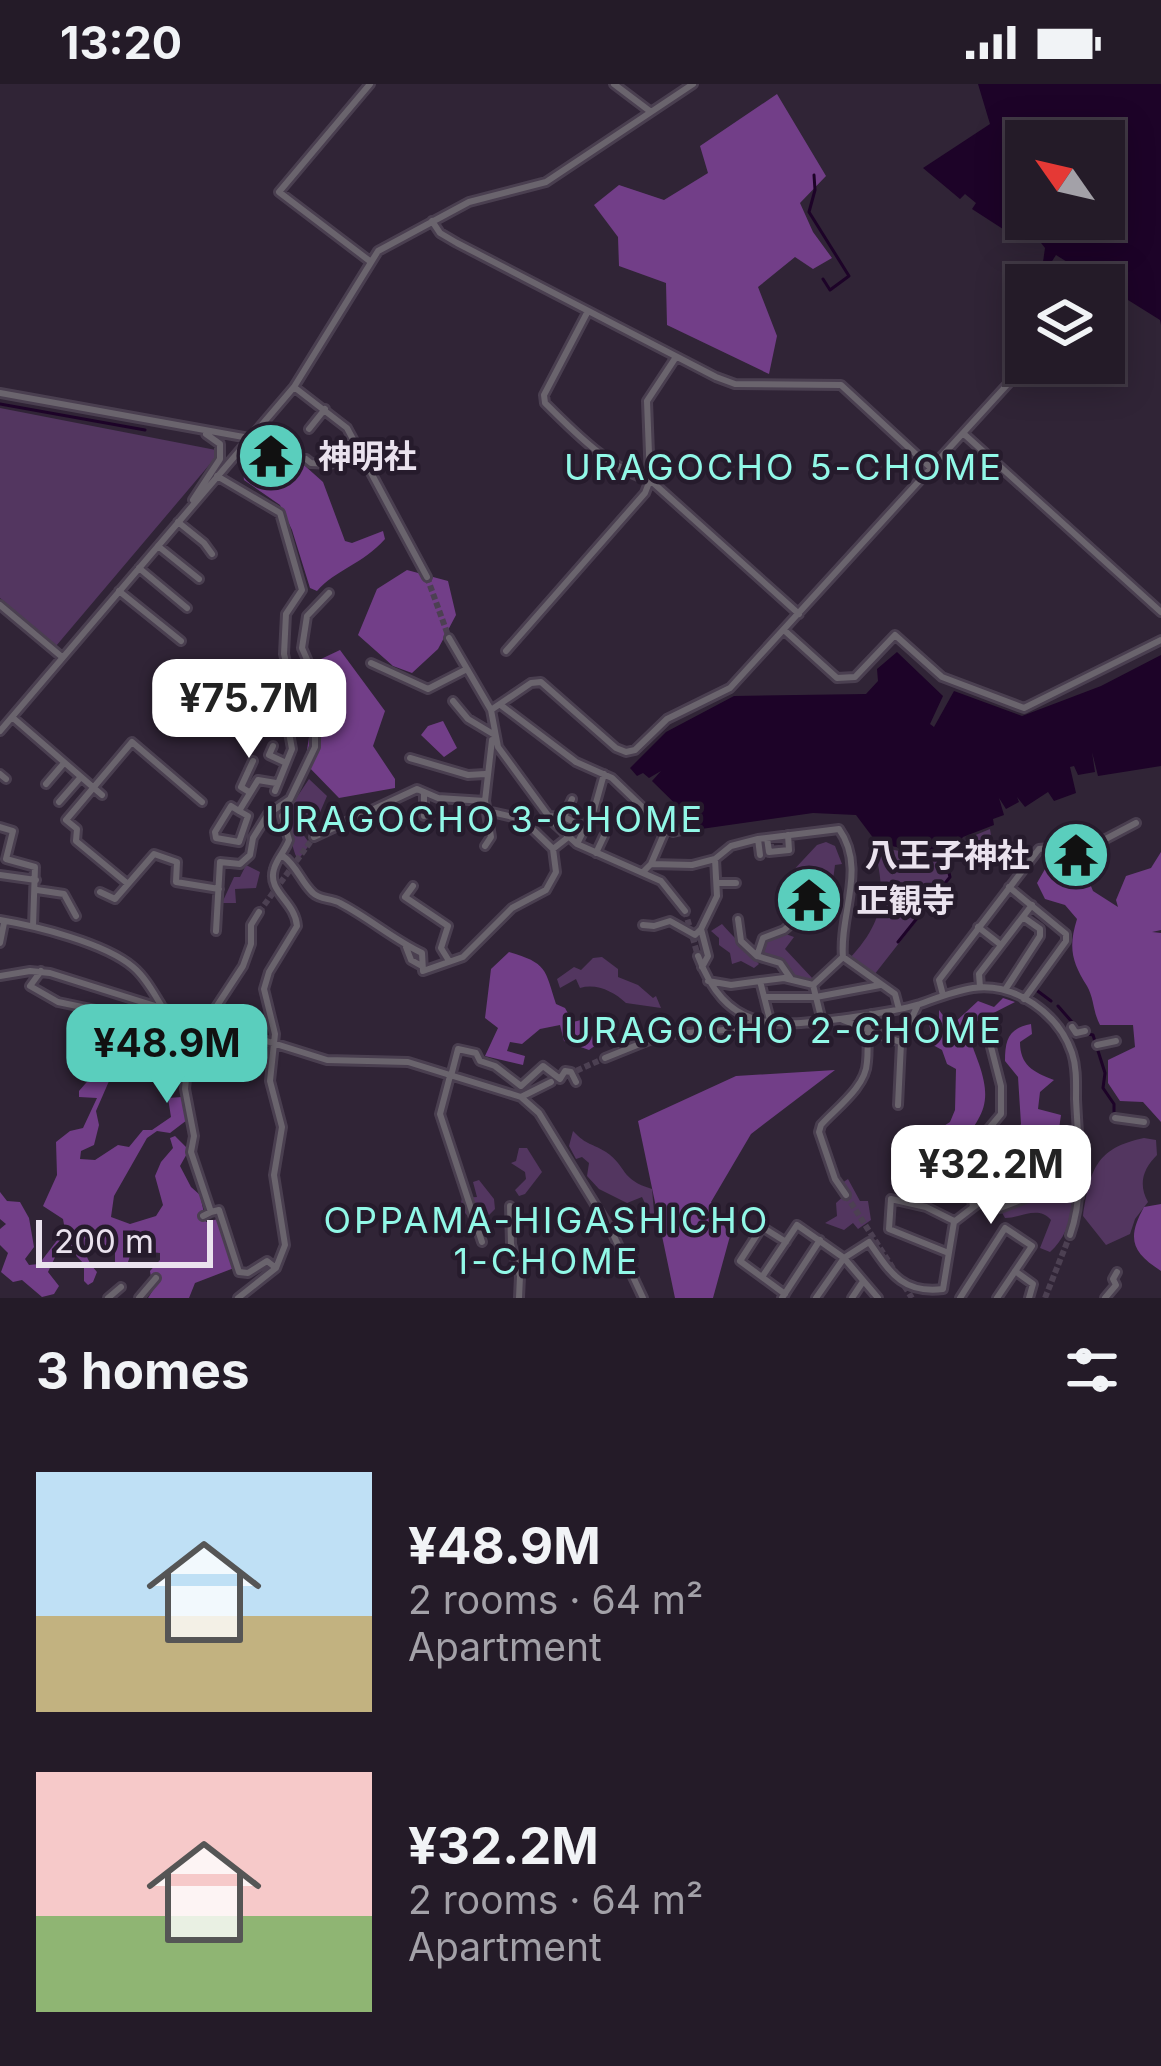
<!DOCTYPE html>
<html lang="en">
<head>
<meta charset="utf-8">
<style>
	:root { --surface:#241b28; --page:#2c2430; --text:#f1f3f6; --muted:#a3a1a8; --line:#413945; --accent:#5acebd }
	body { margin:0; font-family:Inter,"Noto Sans JP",sans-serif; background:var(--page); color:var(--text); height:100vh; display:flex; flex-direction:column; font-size:45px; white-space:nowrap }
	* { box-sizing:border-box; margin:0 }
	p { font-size:39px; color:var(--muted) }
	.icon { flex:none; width:66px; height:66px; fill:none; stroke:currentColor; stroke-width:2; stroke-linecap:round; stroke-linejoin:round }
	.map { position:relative; height:1214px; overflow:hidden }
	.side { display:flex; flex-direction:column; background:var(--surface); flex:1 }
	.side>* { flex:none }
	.needle { width:78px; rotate:304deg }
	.fabs { position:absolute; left:1005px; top:36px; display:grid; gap:24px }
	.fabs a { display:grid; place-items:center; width:120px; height:120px; border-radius:0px; background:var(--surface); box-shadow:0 6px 30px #0003,0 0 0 3px var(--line); font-size:60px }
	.scale { position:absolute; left:36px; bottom:30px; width:177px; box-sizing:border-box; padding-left:12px; border:6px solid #eae2ee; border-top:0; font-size:33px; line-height:42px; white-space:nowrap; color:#eae2ee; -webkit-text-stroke:9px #261b2c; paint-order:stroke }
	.price { position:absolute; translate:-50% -102px; padding:0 27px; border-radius:24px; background:#fff; color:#222; font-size:39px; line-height:78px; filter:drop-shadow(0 3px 6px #0008) }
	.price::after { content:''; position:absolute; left:50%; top:72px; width:36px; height:27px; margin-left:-18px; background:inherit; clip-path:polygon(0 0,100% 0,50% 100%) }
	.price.on { background:var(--accent); color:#111 }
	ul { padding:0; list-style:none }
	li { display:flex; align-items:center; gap:36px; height:300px; padding:0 36px }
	li span { display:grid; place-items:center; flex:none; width:336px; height:240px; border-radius:0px; color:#555 }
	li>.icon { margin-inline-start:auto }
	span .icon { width:144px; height:144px; fill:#fffc; stroke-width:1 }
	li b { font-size:51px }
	h2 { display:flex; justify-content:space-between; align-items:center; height:144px; padding:0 36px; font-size:51px }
	.status { display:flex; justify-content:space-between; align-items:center; height:84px; padding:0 60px; background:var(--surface); direction:ltr }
	.status svg { height:33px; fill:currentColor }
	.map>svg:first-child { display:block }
	.green { fill:#533660 }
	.forest { fill:#723e88 }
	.water { fill:#1d0328; fill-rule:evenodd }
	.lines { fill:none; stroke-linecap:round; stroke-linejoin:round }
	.stream { stroke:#1d0328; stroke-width:3 }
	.minor-tunnel { stroke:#4c4052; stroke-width:6; stroke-dasharray:6 3; stroke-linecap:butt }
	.minor-casing { stroke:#4a3f50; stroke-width:12 }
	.minor { stroke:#6a646d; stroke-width:6 }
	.labels { text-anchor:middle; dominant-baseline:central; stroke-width:9; stroke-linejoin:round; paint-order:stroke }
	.poi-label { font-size:33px; font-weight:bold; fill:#eae2ee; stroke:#261b2c; text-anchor:start }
	.neighbourhood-label { font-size:36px; letter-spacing:3px; fill:#91f8e7; stroke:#261b2c }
</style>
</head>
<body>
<div class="status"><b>13:20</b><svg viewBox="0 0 49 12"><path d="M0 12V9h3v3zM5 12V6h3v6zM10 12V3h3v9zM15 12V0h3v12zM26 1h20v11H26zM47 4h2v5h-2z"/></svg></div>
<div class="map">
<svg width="1161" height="1214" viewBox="0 0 1161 1214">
	<rect width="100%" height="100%" fill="#302436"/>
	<path class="green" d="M0,324L221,367L56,562L0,514Z
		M309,695L327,712L318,733L304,737L302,749L310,760L298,776C289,761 293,745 287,728Z
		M990,745L993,764L974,772L965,769L959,776L954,773L966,755Z
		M826,758L835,762L842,780L835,781L833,796L822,797L812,783L793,796L789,791L817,761Z
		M874,762L945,776L950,794L874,891L849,875C885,837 886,811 874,762Z
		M246,781L260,788L256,804L235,805L236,819H222L234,793H240Z
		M722,840C734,854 745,863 759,880L754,884L741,877L732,880L730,869L719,861V854L711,847Z
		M783,849L794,853L785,865L814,896L812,898L792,893L786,879L782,878L780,883L763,879L760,871L768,853Z
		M602,873L618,885V893L638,901L653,914L656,912L661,924L626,919C614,908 597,899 580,904L576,895L560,904L557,895L574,883L581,886L593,874Z
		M573,1047C587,1062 592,1059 606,1068C628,1083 619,1095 652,1105L655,1140L642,1113L627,1119L599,1105L587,1092L589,1079L582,1073L576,1075L569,1062Z
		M1144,1054L1156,1056L1157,1071C1143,1085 1138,1100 1148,1118L1135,1135L1130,1150L1106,1161L1083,1132C1090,1087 1095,1064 1144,1054Z
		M519,1064H527L542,1088L525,1110L519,1112L515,1106L526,1095L525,1088L511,1079L516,1077Z
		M848,1095L860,1117H868L871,1136L858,1145L853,1139L844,1146L825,1139L837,1132L836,1119L847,1109L842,1099Z
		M479,1096L494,1115L495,1125L488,1132L489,1149L477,1151L470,1134L460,1124L462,1114L477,1113L473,1098Z
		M1059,1105L1070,1109C1075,1129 1066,1154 1050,1168L1040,1164L1051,1136C1038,1121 1021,1134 1005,1134L1001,1127Z"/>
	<path class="forest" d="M777,10L826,92L800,119L813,148L832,174L813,185L795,173L758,203L777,252L769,290L667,241L666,199L619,182L618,153L594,121L619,101L664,116L708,89L700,62Z
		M276,356L323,398L345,457L352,459L383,447L385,455C363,480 335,486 317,507L310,504L292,446L280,421L244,396C241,378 258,359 276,356Z
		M407,486L448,497L456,531L438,565L412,589L393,582L358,551L377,505Z
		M340,566L385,627L373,662L395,695V704L339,714L305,679L321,575Z
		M443,637L457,664L444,673L421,651L428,642Z
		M1161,768V846L1152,848L1161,849V1038L1143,1018L1120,1017L1108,999V976L1135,963L1133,941H1100C1093,928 1094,914 1087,902C1072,878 1068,864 1077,835L1065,821L1045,815L1037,799L1053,771L1061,772L1064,791L1086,790L1093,807L1118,823L1116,816L1126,792L1151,784Z
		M509,868C547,879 545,885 556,920L565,924L573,938L585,935L596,961L589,966L564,957L560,941L540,945L522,960L510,958L507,967L525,972L523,981L485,972L498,944L485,934L491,885Z
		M1003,914L1015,918L970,941C969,958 974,965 979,980C993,1021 982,1031 959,1064H952L946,1080L966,1086L950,1101L931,1096L921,1100L919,1093L927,1087L919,1058L950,1038L955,1026L956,985L947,980L942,966L933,961L929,939L939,935V926L951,942L978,917L994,923Z
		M1031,940L1032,950L1020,958C1020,981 1033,988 1054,996L1040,1008L1038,1025L1061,1031C1056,1061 1063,1071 1034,1087L1032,1075L1011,1065L1009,1060L1021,1040L1018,993L1005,977C1005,955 1009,944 1031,940Z
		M119,952L126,958L96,1027L99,1041L94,1061L81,1067L80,1075L95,1076L118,1061L129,1063L143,1046H152L171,1033L168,1014L182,1013L187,1036L170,1049L157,1047L147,1054L114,1112L111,1133L130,1140L156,1132L163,1121L155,1092L161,1078L173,1064L170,1054L175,1052L189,1066L180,1082L191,1103L200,1111L206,1138L218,1135L234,1184L195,1199L189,1214H148L153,1206L150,1187L160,1176V1169L132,1166L127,1181L121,1184L115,1179V1164L107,1163L94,1151L85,1155C83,1168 88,1178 97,1188L93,1198L88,1201L84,1197V1180L65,1160L57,1169L48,1188L59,1202L54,1210L42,1213L22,1196L13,1198L1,1188L8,1169L0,1161V1145L6,1140L0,1135V1108L7,1117L20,1118L29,1134L34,1163L25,1175L29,1181L39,1180L65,1146L63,1135L43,1122L57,1091L56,1058L70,1047L83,1044L97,1014L79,1013V1007L99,984L111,954Z
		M835,986L751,1050L711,1118L730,1152L713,1214H675L638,1037L736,992Z
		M1161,1120V1187C1131,1168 1127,1154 1144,1123Z"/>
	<path class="water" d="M978,0H1161V241L1160,236L1056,171L1049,182L1043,178L1045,164L1038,155L1046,145L1041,140L1032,149L1006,147L972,125L976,119L965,110L960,115L923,84L990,40ZM1026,57H1104V135H1026Z
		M897,568L943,612L930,640L934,643L954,607L1022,632L1101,602L1161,571V682L1098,692L1092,668L1095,688L1078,691L1074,682L1070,683L1076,709L1054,717L1048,708L1025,723L1017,713L1019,718L1006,725L999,714L1004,731L993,735L994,741L963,753L948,775L943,764V772L908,765L909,754L906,765L877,759L856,731L813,729L701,745L652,697L661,687L649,694L643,689L637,692L630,684L666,648L734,612L866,610L878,597L877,585Z"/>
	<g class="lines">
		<path class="stream" d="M814,91L815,106L809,128L849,192L830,206L823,195
			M0,320L145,346
			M898,858L950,793L943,766
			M1035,905L1051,917
			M1058,922L1072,938
			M1083,949L1093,951L1105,989L1103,1004L1114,1020V1033
			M1083,1074L1084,1096"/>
		<path class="minor-tunnel" d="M427,493L449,554
			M685,827L698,872
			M259,828L314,753
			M560,994L605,974
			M846,1111L912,1214
			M1045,1214L1070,1151"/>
		<defs>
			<path id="minor" d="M370,0L279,108L371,178
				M614,0L651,28
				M432,137L440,149L457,159L716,293L735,300L841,301L932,385
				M588,227L544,311L545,319C573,347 611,386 650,396L799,530
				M294,303L347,344L427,493
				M0,309L249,354
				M309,345L325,325
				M964,350L1161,528
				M306,375L311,379L330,380L360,367
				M217,392L280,429L302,506L286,530L284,570L292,604L285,627L292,665L275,707
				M193,416L220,375V360L206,350
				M178,438L204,459L212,470
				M158,462L199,495
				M139,484L187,524
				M119,507L181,557
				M0,521L62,573
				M784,546L837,594L855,593L895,551L942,593L1024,624L1161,556
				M449,554L491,626L498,663L553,738L577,760L661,797L685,827
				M506,567L645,409L650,396L647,317L676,273
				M371,579L428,605L465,586
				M453,617L468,635L493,650
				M502,622L576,678L612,694L663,743L673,748L694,743
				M491,626L531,599L541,598L616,664L626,668L635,666L667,635L730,604L1027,279
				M12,633L102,711
				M0,647L294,303L378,167L469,118L546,98L693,0
				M273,662L269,671L284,678
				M410,674L468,691L485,690
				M0,690L6,695
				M46,700L64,679
				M249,708L241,703L253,677
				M424,708V732
				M59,718L80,694
				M239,727L231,722L215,748L216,754L239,758L248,732L239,727L258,696L276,699
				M487,727L522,735L553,765L567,754
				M548,732L564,733L584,743
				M564,733L572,715
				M0,743L13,747L6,775L35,783L33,842
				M314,753L417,705L438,714L485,717
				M767,754L769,768L789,766L788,751
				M758,755L760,771
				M577,760L594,726L604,690
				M485,762L491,753L485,717L492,656
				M596,769L604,752
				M283,772C297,782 301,798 313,809C320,816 331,814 340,819C369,834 394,856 422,869L423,887L463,873L512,824L546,806L556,788L553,765
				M651,780L666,745
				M643,788L651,780L692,781L715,775L731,762L758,755L839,745C867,784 839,831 843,873L895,910L899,925
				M0,791L36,796
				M719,799H736
				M128,800L76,757L77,745L66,736L132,658L202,718
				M413,802L405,813L448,842L441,864L449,877
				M1009,803L1066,850V857L1024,915
				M37,806L64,810L76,832
				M100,808L115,815L154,770L177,778L176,798L219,805
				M738,835L741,857L757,872
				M0,836C36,842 105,859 133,883C145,893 153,908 161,921
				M643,841L654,842L670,837L695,851L701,845
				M978,843L1001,861
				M216,847L220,778L240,780L250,771L253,754L268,730L290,715L315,663V594L302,564L307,532L329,509
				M0,859L4,839
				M406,863L411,876L420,881
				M698,872C726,946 770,944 839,935C866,931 894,928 920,920C937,914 954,907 973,904C1015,898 1059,930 1072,969C1077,984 1076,1000 1076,1015C1078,1060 1085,1109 1070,1151
				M702,883L708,872L701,845L717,812L715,775
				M41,887L30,902L58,918L144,936L197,952
				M0,892L30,887L50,889L327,976L408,978L521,1013L539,1029L612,1148L643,1214
				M791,895L780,879L757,872L763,854L784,846L807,826
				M708,897L731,901L760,897
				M980,903L979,890L1032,821
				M1005,906L1040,852V845L1023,833
				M943,911L939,896L1039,765L1098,759L1136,739
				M764,913H816L880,901
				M843,936L900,958L917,923
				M822,937L813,901L843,873
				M771,940L760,897L784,894L813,901
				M1072,943L1076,949L1085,947
				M1097,961L1116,957
				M605,974L662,951L737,945L756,937
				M450,992L440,1030L482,1158
				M451,992L458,965L476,969L480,977L495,982L521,1002L543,982L560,995L565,987L571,988L576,998
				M521,1013L551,998
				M898,1021L901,959
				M1115,1034L1144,1038
				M846,1111L835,1095L819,1048L821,1041C836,1024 866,1003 867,978C869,960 865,949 871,930
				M510,1122L511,1160L520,1192L519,1214
				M973,1123L970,1102L979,1087L970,1067L1001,1030V1002L989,955
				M211,1128L219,1126L239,1188L248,1189L267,1177L276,1184
				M203,1132L211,1128L191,1068L194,1052L185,1005L188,975L207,937L243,882L251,860V841L259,828
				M946,1168L889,1145L891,1115L926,1123L954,1137
				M1015,1187L1033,1200L1029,1214
				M762,1193L797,1141L844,1174L878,1214
				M785,1210L740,1177L762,1143L786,1158
				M108,1214L121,1203
				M139,1214L156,1194
				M238,1214L276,1184L285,1161L274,1091L282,1043L270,997L275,950L264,905L269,888L297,842C295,817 267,808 274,785C277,774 285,767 289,756L282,732
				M782,1214L820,1156
				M816,1214L844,1174L869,1158C890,1188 902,1210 943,1205L954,1138L980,1118L1000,1124L1059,1101L1079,1113
				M852,1214L862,1199
				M960,1214L1005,1144L1032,1162L997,1214
				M1105,1214L1116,1201L1113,1195L1117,1188"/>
		</defs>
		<use href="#minor" class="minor-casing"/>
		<use href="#minor" class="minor"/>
	</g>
	<defs>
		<symbol id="temple-disc" viewBox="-11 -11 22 22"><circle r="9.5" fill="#5acebd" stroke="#261b2c"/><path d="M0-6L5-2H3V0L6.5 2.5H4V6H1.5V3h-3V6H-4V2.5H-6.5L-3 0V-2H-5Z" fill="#111"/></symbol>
	</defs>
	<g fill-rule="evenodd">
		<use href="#temple-disc" x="233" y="334" width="76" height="76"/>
		<use href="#temple-disc" x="1038" y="733" width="76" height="76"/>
		<use href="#temple-disc" x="771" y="778" width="76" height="76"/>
	</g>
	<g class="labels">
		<g class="poi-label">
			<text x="318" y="372">神明社</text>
			<text x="1030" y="771" text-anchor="end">八王子神社</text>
			<text x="856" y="816">正観寺</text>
		</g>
		<g class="neighbourhood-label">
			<text x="784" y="383">URAGOCHO 5-CHOME</text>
			<text x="485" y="735">URAGOCHO 3-CHOME</text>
			<text x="784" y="946">URAGOCHO 2-CHOME</text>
			<text x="547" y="1136">OPPAMA-HIGASHICHO<tspan x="547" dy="41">1-CHOME</tspan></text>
		</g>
	</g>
</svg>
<div class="fabs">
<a><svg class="needle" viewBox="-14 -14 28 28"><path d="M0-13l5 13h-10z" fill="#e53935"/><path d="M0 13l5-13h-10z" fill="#a3a1a8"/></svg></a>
<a><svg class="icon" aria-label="layers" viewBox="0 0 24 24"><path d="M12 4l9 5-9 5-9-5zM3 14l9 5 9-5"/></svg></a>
</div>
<div class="scale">200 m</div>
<b class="price" style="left:249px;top:677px">¥75.7M</b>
<b class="price on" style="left:167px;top:1022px">¥48.9M</b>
<b class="price" style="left:991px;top:1143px">¥32.2M</b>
</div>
<section class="side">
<h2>3 homes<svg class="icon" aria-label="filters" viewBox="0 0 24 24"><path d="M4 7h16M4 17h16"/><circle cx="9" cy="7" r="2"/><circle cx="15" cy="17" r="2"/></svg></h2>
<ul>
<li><span style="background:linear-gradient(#bfe0f5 60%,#c2b280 0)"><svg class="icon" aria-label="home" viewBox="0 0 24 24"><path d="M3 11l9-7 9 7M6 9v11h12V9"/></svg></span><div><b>¥48.9M</b><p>2 rooms · 64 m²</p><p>Apartment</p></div></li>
<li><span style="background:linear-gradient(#f6c9c9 60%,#8fb573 0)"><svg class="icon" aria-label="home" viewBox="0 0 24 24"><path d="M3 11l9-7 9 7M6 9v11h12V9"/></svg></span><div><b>¥32.2M</b><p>2 rooms · 64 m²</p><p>Apartment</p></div></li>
</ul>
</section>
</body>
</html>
